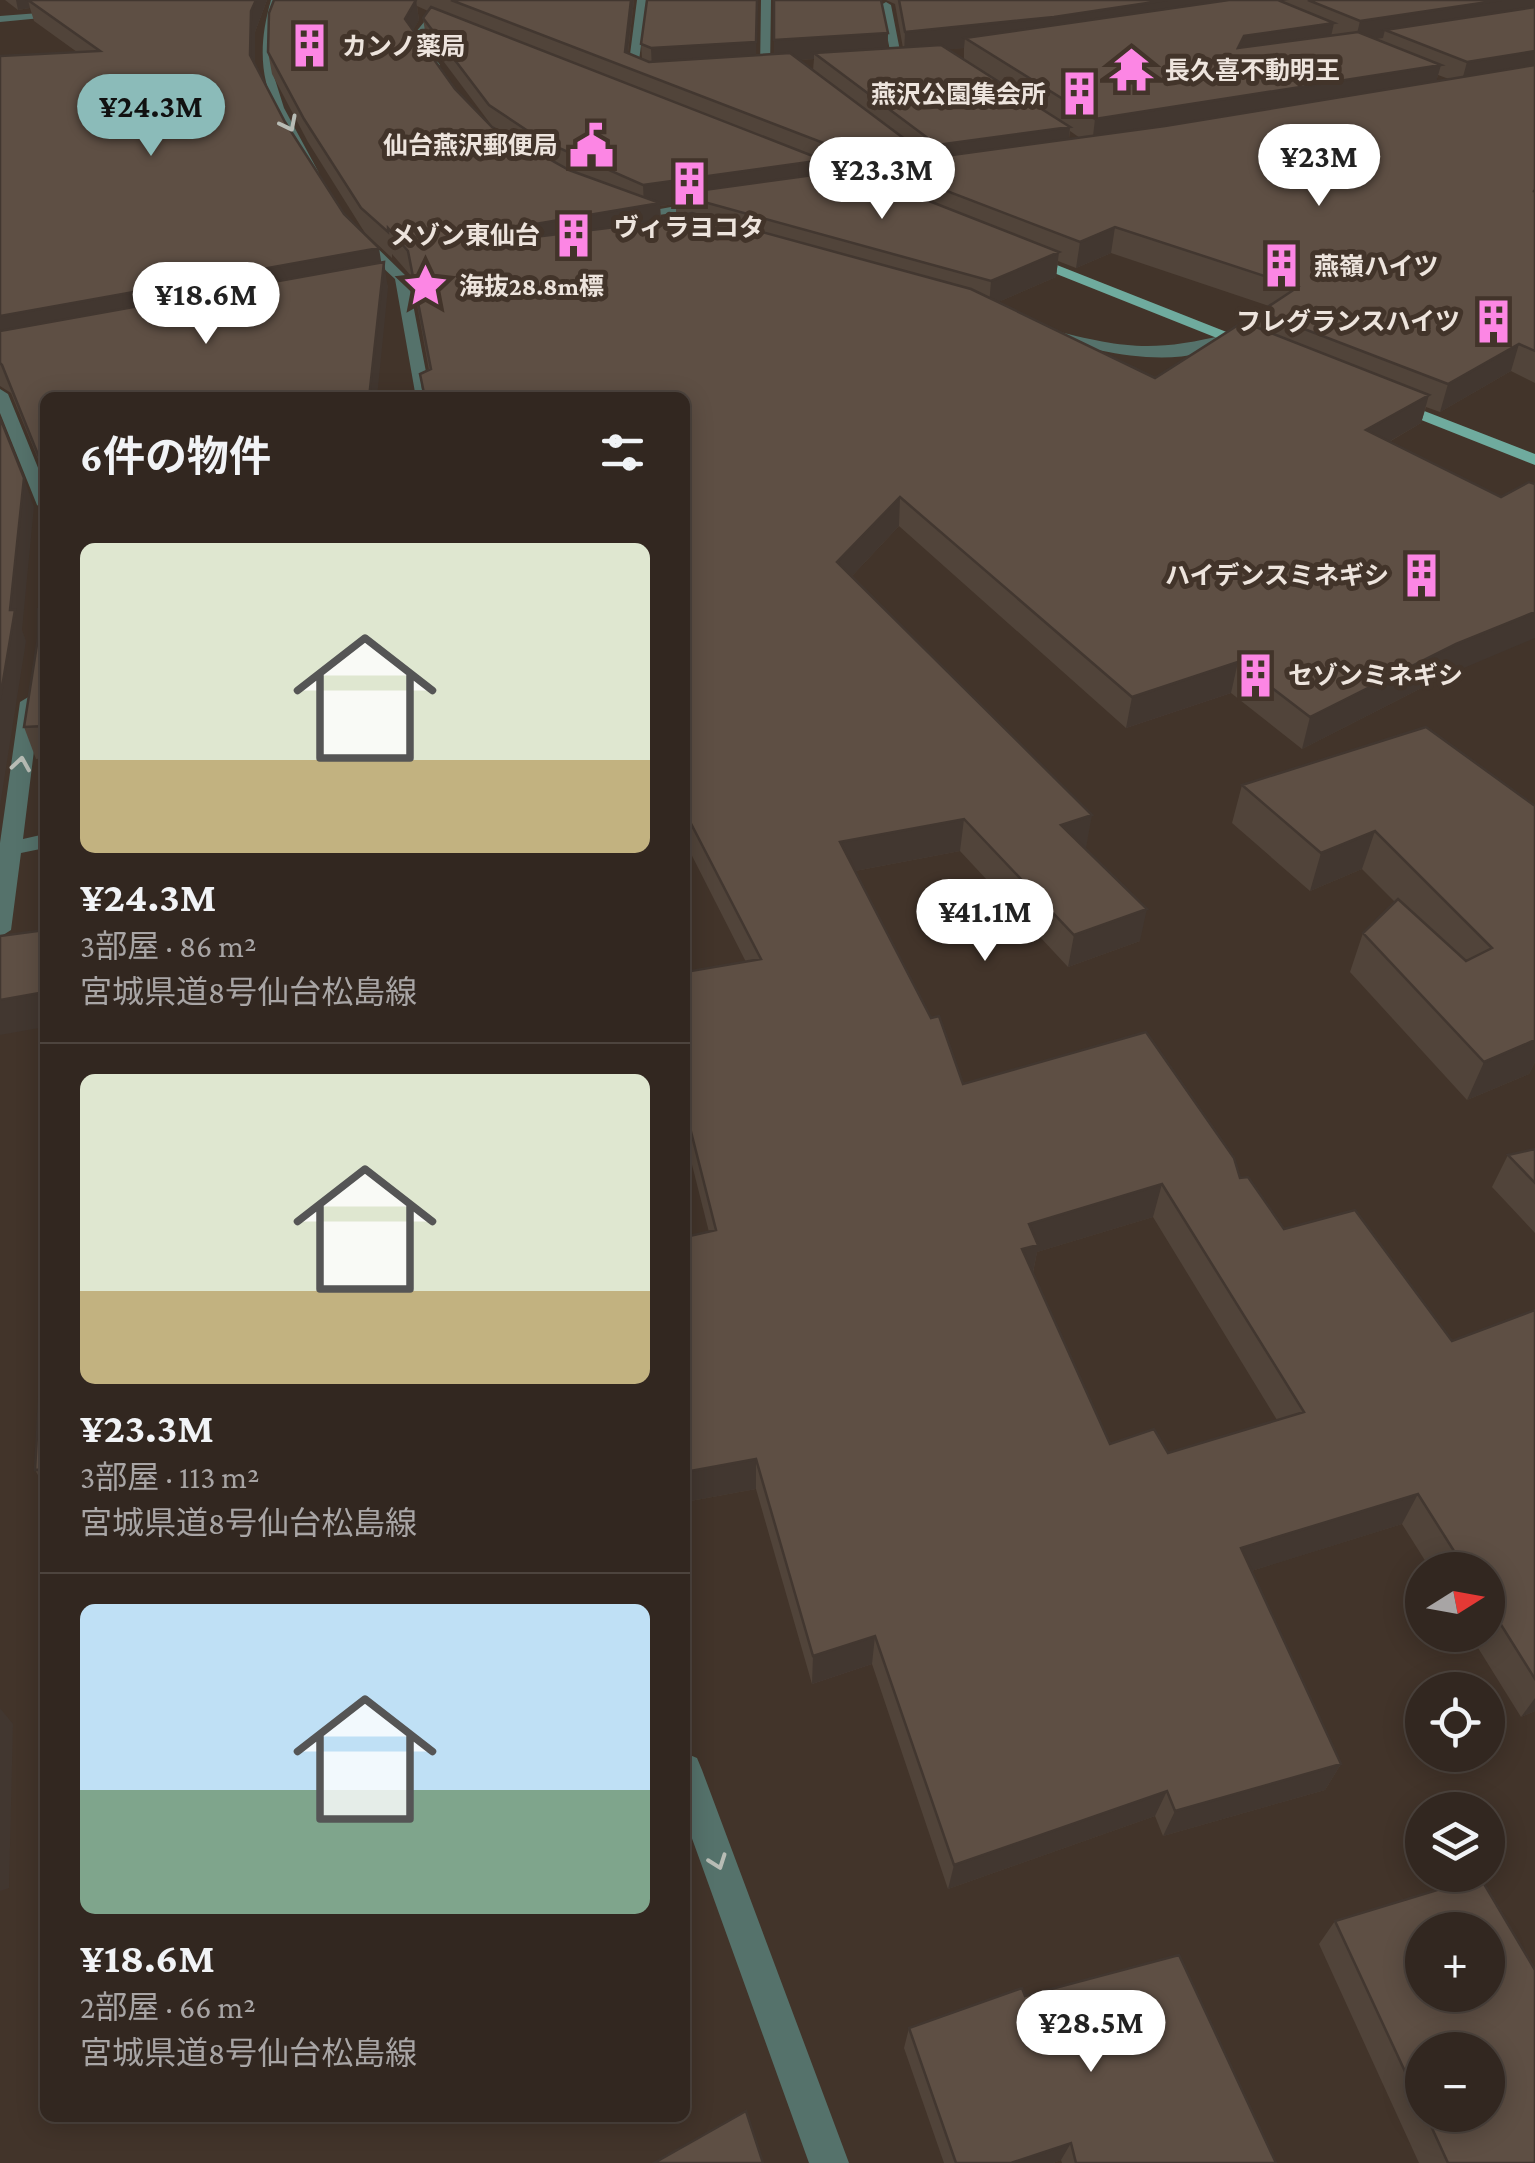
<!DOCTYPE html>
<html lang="ja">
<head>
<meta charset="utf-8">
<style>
	:root { --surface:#322720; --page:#3d332d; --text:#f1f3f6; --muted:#a8a5a5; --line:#4d443e; --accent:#8bbbb9 }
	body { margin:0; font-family:"Crimson Pro","Noto Sans JP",serif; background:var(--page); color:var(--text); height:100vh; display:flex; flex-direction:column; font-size:38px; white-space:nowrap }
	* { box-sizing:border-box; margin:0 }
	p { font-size:32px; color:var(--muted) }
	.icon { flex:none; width:55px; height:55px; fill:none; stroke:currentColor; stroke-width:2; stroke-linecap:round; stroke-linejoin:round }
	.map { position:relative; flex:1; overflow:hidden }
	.drawer { position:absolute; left:40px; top:392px; width:650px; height:1730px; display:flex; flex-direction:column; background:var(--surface); border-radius:15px; box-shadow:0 5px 25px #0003,0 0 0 2px var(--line) }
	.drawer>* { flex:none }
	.needle { width:65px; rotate:79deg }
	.tools { position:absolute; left:1405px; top:1552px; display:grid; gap:20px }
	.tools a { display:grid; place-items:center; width:100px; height:100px; border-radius:50%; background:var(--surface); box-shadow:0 5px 25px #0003,0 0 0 2px var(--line); font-size:50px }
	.price { position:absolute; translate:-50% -85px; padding:0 22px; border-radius:35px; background:#fff; color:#222; font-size:32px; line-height:65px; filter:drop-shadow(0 2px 5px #0008) }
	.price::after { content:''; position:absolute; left:50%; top:60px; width:30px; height:22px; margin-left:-15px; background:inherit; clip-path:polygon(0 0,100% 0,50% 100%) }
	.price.current { background:var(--accent); color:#111 }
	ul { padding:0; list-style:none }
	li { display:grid; align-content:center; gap:20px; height:530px; padding:0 40px }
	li+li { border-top:2px solid var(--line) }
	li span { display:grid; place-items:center; height:310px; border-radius:15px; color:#555 }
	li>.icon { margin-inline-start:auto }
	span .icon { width:180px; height:180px; fill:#fffc; stroke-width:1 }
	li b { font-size:42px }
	h2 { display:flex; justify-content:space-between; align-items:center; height:120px; padding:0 40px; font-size:42px }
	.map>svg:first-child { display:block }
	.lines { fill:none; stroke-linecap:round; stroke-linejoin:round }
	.minor { fill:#55726b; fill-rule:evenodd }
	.primary { fill:#6fab9e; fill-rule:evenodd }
	.wall { fill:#51443a; fill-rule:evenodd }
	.shaded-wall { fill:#423730 }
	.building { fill:#5e4f44; stroke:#423730; stroke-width:2.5; fill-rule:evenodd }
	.oneway { stroke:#b8bcb5 }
	.labels { text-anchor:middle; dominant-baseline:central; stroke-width:10; stroke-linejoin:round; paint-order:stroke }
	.far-poi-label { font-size:25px; font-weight:bold; fill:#ede4dd; stroke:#42342a; text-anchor:start }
</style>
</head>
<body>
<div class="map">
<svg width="1535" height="2163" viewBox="0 0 1535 2163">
	<rect width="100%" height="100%" fill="#42342a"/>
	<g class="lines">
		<path class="minor" d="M271,0H281L273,26L272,70L284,108L319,173L309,170C271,108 250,73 271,0Z
			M637,0H647L638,68L655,75L651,80L628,70Z
			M761,0H771L770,71L765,74L760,71Z
			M886,2L891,5L902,61L897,64L892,61L881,5Z
			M65,11L62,16L0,22V16Z
			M429,16L434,19L421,38L440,65L435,68L411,38Z
			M710,200L714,207L638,218L632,214Z
			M353,234H363L408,278L431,398H416L395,279L353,240Z
			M1048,329C1122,348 1152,353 1228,334L1235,338C1183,374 1099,352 1043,336V330Z
			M0,389L8,394L45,485V510L37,505L0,413Z
			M30,696L40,702L23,839L45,834V848L21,853L11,930L0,937V843L20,702Z
			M685,1753L697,1758L702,1770L849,2163H809L685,1819Z"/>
		<path class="primary" d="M1029,254L1257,344L1259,347L1247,350L1024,261V255Z
			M1386,400H1396L1535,454V465L1386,406Z"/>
	</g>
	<path class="wall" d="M5,0H267L255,32V64L285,122L344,214L381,262L388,288L45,398V476L11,393L0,386V56L77,52L34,21L30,8L18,10Z
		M274,0H634L628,53L642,59L641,44L756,55L774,54L881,2L888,33L887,49L903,48L895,4L886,0H1535V383L1511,371L1440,412L1426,407L1421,423L1389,442L1445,676L1302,749L1231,693L1126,728L899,526L851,577L1086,848H1085L1140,941L1068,967L960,851L855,871L963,1084L1240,1178L1284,1229L1452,1341L1535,1310V1711L1521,1717L1470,1635H1488V1570H1431L1402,1524L1251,1571L1341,1764L1325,1790L1163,1836L1155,1816L948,1889L872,1664L812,1684L756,1489L685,1502V1237L709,1232L685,1137V972L746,962L685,842V398H423L420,374L429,370L412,277L392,254V258L365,233L308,142L272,74L268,52ZM417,6L428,11L423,18L426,38L492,126L455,89L413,30L419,20ZM964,48V60L948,49ZM814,59L813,70L800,60ZM1438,75L1449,79L1436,81ZM1070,131L1080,138L1069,139ZM914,149L926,159L913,160ZM823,167L835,172L822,174ZM879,174L878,182L865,176ZM676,204V216L661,219L660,206ZM1111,253L1269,306L1260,312L1256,328L1155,378L998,302L1056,277L1058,261L1076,268ZM1153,1217L1277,1420L1168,1453L1110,1444L1033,1273L1037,1252Z
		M45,608V758L36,759L24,727Z
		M1426,727L1535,1062L1529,1074L1467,1100L1350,972L1363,933L1395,902L1362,869L1310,891L1232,823L1242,785Z
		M1535,1149V1233L1492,1187L1508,1155Z
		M45,1295V1487L35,1470Z
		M1335,1921L1535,2163H1419L1319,1944ZM1422,2050L1488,2115H1422Z
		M1025,1996L1276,2163H1062L1061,2160L1053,2163H944L904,2048L909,2028Z"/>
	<path class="shaded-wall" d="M16,0H92H28L30,8L18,10Z
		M256,0H267L255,32V77L250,55L251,11Z
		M416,0L419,20L408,40L405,19Z
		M631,0H634L626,68L625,52Z
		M757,0L756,63L652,70L651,48Z
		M1167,0H1289L1052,38H965L964,48L904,54L905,32Z
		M1501,0H1535V15L1385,30L1383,38L1355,42L1360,21Z
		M1334,23L1329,46L1238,48L1244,36Z
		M888,33L887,55L814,53V59L774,62V40Z
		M1535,51V70L1461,84L1467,62Z
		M1441,65L1434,89L1092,145L1095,119Z
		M1070,127L1068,149L936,166L937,145Z
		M914,146L913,170L879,165V174L851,178L852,154Z
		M823,160L822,183L675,194L676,204L660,206L661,228L509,240L511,228L644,206L643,185Z
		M1115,227L1111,253L1076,268L1080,242Z
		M379,248L383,273L384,262L388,288L377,398L0,344V316Z
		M1059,252L1056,277L989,306L991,281Z
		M1519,344L1511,371L1440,412L1448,384Z
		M1429,395L1421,423L1359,459L1366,430Z
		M45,456V474L39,457Z
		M24,478L34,507L22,630L26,641L0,806V699Z
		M900,497L899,526L836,593L837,562Z
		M1535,612V638L1445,676L1302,749L1310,717L1456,644Z
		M1238,662L1231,693L1126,728L1132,697Z
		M1092,815L1086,848L1056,857L1061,825Z
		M964,819L960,851L839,874L840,842Z
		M1375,831L1362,869L1310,891L1321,853Z
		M1147,909L1140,941L1068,967L1074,935Z
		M45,992V1027L0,1035V1000Z
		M1535,1040V1062L1529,1074L1467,1100L1484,1062Z
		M1162,1184L1153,1217L1037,1252L1032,1277L1022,1249L1029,1224Z
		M756,1459V1489L685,1502V1472Z
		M1418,1494L1402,1524L1229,1578L1241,1548Z
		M875,1636L872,1664L812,1684L813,1656Z
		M1535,1698V1711L1521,1717Z
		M0,1708L13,1724L9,1888L0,1891Z
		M1341,1764L1325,1790L1163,1836L1175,1811Z
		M1167,1791L1155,1816L948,1889L954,1865Z
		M1071,2143L1061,2160L1053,2163H1011Z"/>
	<path class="building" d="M28,0H256L251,11L250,55L285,122L344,214L379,248L0,316V56L100,51Z
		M274,0H416L405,19L455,89L492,127L569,170L660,203L511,228L509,240L632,225L692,213L971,289L1155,378L1243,322L1429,395L1366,430L1501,497L1529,482L1535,484V612L1456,644L1310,717L1238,662L1132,697L900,497L837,562L1092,815L1061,825L1147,909L1074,935L964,819L840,842L931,1018L939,1016L963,1084L1146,1032L1234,1158L1240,1178L1248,1177L1284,1229L1355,1210L1452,1341L1535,1310V1679L1488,1604V1570H1466L1418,1494L1241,1548L1341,1764L1175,1811L1167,1791L954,1865L875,1636L813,1656L756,1459L685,1472V1237L716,1230L685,1108V972L761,959L685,812V398H425L420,374L431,369L408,251L388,228V232L361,208L304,119L268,52L269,13ZM1162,1184L1304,1412L1168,1453L1154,1429L1110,1444L1022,1249L1038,1245L1029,1224Z
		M451,0H631L625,52L649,62L790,53L914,146L852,154Z
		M647,0H757L756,42L651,48L641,44Z
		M774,0H881L888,33L774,40Z
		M899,0H1167L1054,17L905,32Z
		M1229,0H1278L1334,23L1244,36L1238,48L1358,32L1441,65L1095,119L965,38Z
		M1308,0H1501L1360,21Z
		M431,7L823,160L643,185L543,141L489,105L423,18Z
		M1535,7V51L1467,62L1385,30Z
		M941,45L1070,127L937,145L814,53Z
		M1535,65V191H1533L1535,192V351L1519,344L1448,384L1260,312L1298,287L1115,227L1080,242L879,165L1165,126Z
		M850,170L1059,252L991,281L675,194Z
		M384,262L369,398H45V456L39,457L2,365L0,363V331Z
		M0,418L24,478L10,610H15L0,699Z
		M45,608V726L24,727L38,638V609Z
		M1426,727L1535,806V1040L1484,1062L1363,933L1398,899L1466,961L1492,948L1375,831L1321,853L1242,785Z
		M45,930V992L0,1000V936Z
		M1535,1149V1183L1508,1155Z
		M45,1295V1469L35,1470Z
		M1480,1877L1535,1970V2163H1448L1426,2115H1488V2050H1422V2108L1335,1921ZM1422,1930H1488V1995H1422Z
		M1179,1955L1276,2163H1076L1071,2143L1011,2163H956L909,2028L1022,1988L1025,1996Z
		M746,2111L763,2163H654Z"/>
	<defs><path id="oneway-chevron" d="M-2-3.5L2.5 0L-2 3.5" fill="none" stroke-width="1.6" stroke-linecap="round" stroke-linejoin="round" transform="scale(2.5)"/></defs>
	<g class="oneway">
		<use href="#oneway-chevron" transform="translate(289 124) rotate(63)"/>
		<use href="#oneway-chevron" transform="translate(21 764) rotate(-81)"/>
		<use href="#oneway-chevron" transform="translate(718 1862) rotate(70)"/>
	</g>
	<defs>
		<symbol id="building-bare" viewBox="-9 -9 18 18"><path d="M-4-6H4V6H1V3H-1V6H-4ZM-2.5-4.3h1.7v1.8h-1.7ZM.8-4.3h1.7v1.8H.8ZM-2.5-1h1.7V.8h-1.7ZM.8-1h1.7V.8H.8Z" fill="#fc86e4" stroke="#42342a" stroke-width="2.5" paint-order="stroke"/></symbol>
		<symbol id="temple-bare" viewBox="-9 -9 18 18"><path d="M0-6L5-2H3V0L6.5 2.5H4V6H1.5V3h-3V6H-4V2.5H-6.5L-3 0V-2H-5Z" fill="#fc86e4" stroke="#42342a" stroke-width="2.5" paint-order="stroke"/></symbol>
		<symbol id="civic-bare" viewBox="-9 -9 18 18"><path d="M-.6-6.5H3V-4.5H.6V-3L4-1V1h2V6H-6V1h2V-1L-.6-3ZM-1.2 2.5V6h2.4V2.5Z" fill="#fc86e4" stroke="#42342a" stroke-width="2.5" paint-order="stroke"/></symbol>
		<symbol id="sight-bare" viewBox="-9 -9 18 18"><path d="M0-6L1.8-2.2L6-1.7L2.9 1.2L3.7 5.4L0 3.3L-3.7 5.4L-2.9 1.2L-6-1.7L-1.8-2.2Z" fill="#fc86e4" stroke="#42342a" stroke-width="2.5" paint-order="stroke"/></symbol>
	</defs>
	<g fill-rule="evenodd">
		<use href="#building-bare" x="278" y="14" width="63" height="63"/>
		<use href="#temple-bare" x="1100" y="38" width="63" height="63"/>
		<use href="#building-bare" x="1048" y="62" width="63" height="63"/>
		<use href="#civic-bare" x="560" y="114" width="63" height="63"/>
		<use href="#building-bare" x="658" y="152" width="63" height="63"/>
		<use href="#building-bare" x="542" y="204" width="63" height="63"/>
		<use href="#building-bare" x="1250" y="234" width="63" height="63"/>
		<use href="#sight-bare" x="394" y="254" width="63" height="63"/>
		<use href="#building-bare" x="1462" y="290" width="63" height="63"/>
		<use href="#building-bare" x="1390" y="544" width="63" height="63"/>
		<use href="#building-bare" x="1224" y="644" width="63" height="63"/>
	</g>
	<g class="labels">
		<g class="far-poi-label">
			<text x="342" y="46">カンノ薬局</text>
			<text x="1165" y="70">長久喜不動明王</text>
			<text x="1046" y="94" text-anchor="end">燕沢公園集会所</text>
			<text x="558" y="145" text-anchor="end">仙台燕沢郵便局</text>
			<text x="689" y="227" text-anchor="middle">ヴィラヨコタ</text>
			<text x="540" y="235" text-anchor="end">メゾン東仙台</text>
			<text x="1314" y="266">燕嶺ハイツ</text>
			<text x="459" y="286">海抜28.8m標</text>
			<text x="1460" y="321" text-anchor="end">フレグランスハイツ</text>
			<text x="1389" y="575" text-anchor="end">ハイデンスミネギシ</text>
			<text x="1288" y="675">セゾンミネギシ</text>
		</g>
	</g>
</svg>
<div class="tools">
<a><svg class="needle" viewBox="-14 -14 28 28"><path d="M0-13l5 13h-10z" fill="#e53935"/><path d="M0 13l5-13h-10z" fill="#a8a5a5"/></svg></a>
<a><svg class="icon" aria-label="locate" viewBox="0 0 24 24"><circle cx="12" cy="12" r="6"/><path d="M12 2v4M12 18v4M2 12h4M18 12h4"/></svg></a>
<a><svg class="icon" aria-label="layers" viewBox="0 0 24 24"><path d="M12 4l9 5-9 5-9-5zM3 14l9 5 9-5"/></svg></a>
<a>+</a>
<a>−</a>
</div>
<b class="price current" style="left:151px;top:159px">¥24.3M</b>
<b class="price" style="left:1319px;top:209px">¥23M</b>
<b class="price" style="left:882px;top:222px">¥23.3M</b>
<b class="price" style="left:206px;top:347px">¥18.6M</b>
<b class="price" style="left:985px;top:964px">¥41.1M</b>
<b class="price" style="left:1091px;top:2075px">¥28.5M</b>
<section class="drawer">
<h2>6件の物件<svg class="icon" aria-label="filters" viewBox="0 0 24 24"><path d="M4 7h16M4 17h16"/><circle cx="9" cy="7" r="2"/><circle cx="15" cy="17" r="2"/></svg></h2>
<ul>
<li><span style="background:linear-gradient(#dfe7d0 70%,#c2b280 0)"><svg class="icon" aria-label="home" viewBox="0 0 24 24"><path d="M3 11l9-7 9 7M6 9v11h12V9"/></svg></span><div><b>¥24.3M</b><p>3部屋 · 86 m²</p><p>宮城県道8号仙台松島線</p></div></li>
<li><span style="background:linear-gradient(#dfe7d0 70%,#c2b280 0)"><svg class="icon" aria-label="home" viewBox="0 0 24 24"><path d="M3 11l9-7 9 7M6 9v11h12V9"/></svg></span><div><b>¥23.3M</b><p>3部屋 · 113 m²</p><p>宮城県道8号仙台松島線</p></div></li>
<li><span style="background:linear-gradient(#bfe0f5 60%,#7fa58c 0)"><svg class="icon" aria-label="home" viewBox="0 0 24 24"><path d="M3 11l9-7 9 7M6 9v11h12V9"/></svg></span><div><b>¥18.6M</b><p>2部屋 · 66 m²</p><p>宮城県道8号仙台松島線</p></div></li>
</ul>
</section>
</div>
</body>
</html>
